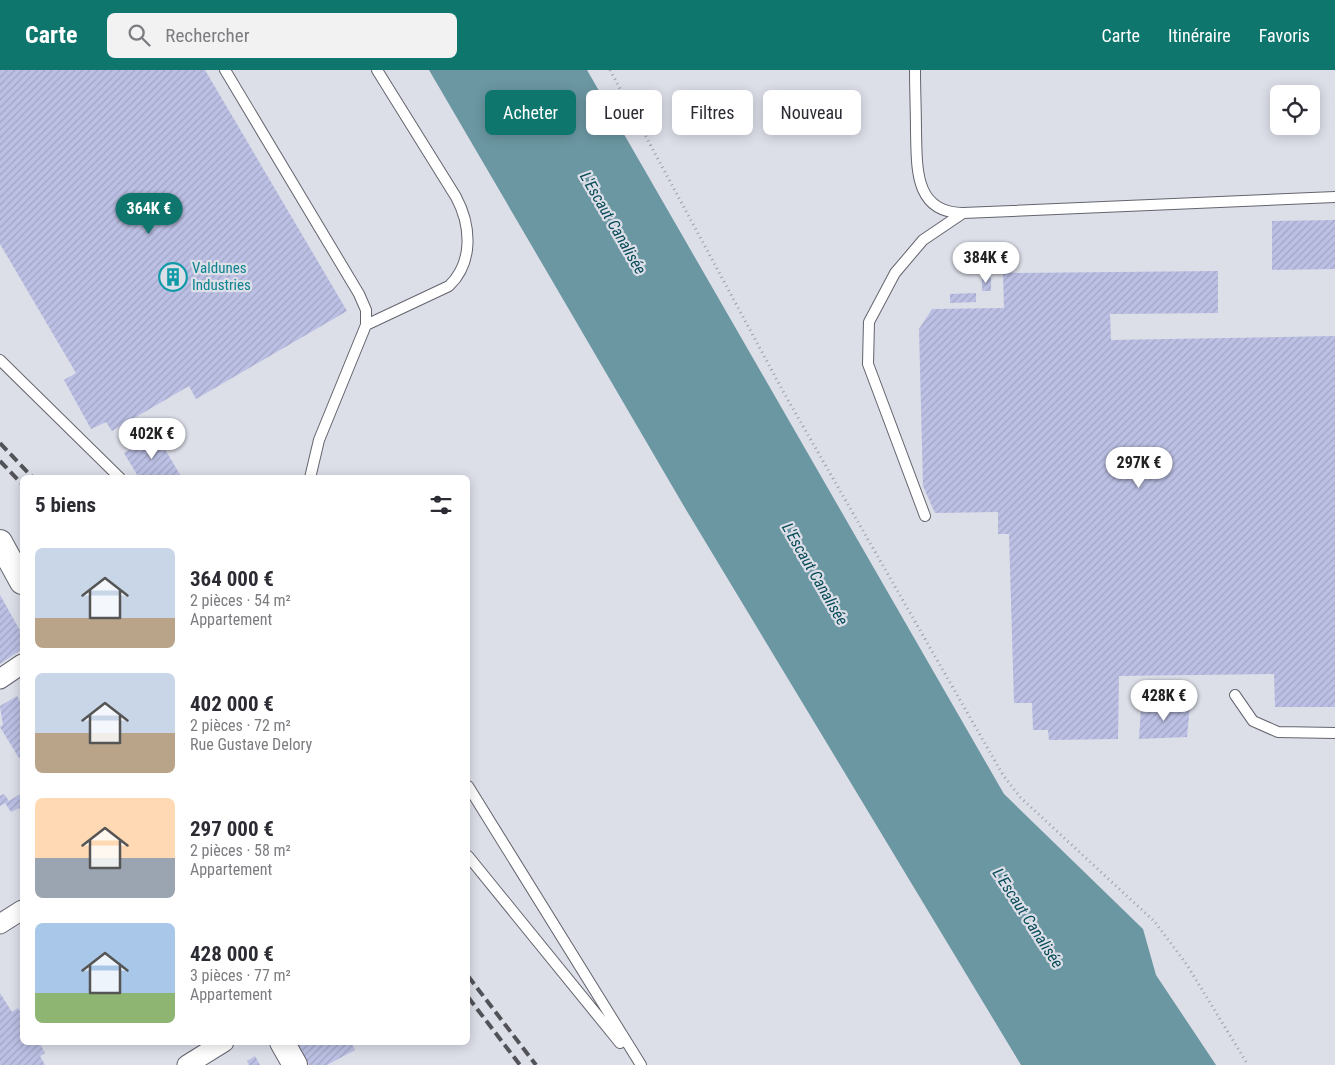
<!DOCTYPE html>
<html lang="fr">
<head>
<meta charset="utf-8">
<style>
	:root { --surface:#fff; --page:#f2f2f3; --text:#2b2b33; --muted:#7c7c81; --accent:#0f766e }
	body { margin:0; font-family:"Roboto Condensed",sans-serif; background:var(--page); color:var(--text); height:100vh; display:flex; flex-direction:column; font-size:19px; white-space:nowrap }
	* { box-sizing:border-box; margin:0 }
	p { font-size:16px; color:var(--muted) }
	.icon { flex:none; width:28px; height:28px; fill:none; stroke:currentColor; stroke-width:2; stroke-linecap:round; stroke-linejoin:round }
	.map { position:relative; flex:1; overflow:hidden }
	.drawer { position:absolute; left:20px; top:405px; width:450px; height:570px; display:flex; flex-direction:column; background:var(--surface); border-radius:8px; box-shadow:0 2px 12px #0003 }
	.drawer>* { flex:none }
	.banner { position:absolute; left:485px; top:20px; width:475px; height:45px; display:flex; gap:10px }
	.tools { position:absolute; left:1270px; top:15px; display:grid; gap:10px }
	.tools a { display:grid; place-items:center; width:50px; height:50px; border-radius:8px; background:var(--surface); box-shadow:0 2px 12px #0003; font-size:25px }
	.price { position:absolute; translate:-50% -42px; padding:0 11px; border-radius:18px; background:#fff; color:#222; font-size:16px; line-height:32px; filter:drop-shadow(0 1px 2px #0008) }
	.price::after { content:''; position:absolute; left:50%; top:30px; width:15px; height:11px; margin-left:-8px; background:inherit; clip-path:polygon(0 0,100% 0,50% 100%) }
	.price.current { background:var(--accent); color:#fff }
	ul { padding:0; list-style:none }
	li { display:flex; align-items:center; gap:15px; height:125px; padding:0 15px }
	li span { display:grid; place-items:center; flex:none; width:140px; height:100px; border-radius:8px; color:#555 }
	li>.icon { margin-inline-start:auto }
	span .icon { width:60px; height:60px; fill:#fffc; stroke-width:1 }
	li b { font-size:21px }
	h2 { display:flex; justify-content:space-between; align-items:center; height:60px; padding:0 15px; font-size:21px }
	.pill { padding:0 18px; border-radius:8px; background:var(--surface); box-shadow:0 2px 12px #0003; font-size:18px; line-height:45px }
	.pill.current { background:var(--accent); color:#fff }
	header { display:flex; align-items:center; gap:30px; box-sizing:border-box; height:70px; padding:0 25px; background:var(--accent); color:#fff }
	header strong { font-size:24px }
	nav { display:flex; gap:28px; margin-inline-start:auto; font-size:18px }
	.search { width:350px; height:45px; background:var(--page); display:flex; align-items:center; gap:12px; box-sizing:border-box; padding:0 18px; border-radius:8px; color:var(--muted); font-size:19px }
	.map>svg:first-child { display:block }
	.water { fill:#6b97a2 }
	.building { fill:url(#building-hatch) }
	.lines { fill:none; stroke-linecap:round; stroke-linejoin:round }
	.service-casing { stroke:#64656e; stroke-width:12 }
	.minor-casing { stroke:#64656e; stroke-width:21 }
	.tertiary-casing { stroke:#64656e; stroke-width:26 }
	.path { stroke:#9d9fa7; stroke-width:3; stroke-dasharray:1 4; stroke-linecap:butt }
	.service { stroke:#fff; stroke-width:10 }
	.minor { stroke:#fff; stroke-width:19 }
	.tertiary { stroke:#fff; stroke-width:24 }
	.rail { stroke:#525358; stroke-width:4; stroke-dasharray:10 5; stroke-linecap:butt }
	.labels { text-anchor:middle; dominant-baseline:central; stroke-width:4.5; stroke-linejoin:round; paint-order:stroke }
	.culture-label { font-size:15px; fill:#0d838f; stroke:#dcdee8; text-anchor:start }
	.water-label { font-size:16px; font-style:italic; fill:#084c58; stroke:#dcdee8 }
</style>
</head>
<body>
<header>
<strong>Carte</strong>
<div class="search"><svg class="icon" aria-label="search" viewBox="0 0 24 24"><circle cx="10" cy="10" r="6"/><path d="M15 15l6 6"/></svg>Rechercher</div>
<nav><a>Carte</a><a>Itinéraire</a><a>Favoris</a></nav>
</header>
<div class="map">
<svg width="1335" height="995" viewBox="0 0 1335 995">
	<defs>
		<pattern id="building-hatch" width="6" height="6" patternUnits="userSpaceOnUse" patternTransform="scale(1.25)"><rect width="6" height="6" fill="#bcc0e4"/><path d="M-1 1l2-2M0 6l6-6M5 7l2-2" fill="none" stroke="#a2a5c4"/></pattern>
	</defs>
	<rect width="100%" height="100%" fill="#dcdee8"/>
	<path class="water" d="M429,0H587L1004,724L1143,859L1156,905L1216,995H1021L685,438Z"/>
	<path class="building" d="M0,0H205L347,241L196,329L189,316L112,361L106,352L91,359L64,310L76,303L0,174Z
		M1335,150V199L1272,200V151Z
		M1218,201V243L1110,244L1111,270L1335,266V637H1275L1274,604L1119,606L1118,669L1049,670L1048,660H1033L1032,633H1014L1009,464H998V442L935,443L923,416L919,259L932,239L1004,238L1003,203Z
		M982,207H991V221H982Z
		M976,223V232L950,233V224Z
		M156,364L182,408H139L124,383Z
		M0,525L22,564V579L0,594Z
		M17,626L22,635V686L19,688L0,657L3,655L0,636Z
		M1190,636L1187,667L1139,669L1141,637Z
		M22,723L21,741L19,738L11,742L5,733L0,736V726L4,724L9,731Z
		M0,923L12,942L18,938L22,945V972H39L45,983L40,986L45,995H0Z
		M296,972H351L355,980L327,995H309Z
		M255,986L260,995H249L247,991Z"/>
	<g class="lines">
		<defs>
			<path id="service" d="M225,0L359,224L366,240V255L319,370L310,408
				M915,0C915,21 916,41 916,62C917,97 914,143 963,143L1335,127
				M366,255L449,216C474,192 471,155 456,127L377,0
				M0,290L120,408
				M925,446L868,294L869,252L895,203L923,170L963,143
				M1235,625L1253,651L1278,662L1335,663
				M468,716L641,995
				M468,786L620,973"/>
			<path id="minor" d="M0,609L22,594
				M0,854L22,840
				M187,995L224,972"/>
			<path id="tertiary" d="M0,472L22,512
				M282,972L295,995"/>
		</defs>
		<use href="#service" class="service-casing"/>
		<use href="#minor" class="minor-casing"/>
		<use href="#tertiary" class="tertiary-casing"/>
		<path class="path" d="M610,0L784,323L1003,705L1020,727L1155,852L1187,895L1248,995"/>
		<use href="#service" class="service"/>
		<use href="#minor" class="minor"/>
		<use href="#tertiary" class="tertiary"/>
		<path class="rail" d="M0,373L33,408
			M0,391L22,414
			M468,906L536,995
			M468,927L520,995"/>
	</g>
	<defs>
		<symbol id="building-ring" viewBox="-11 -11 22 22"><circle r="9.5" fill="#dcdee8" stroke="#0f9aa8" stroke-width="1.5"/><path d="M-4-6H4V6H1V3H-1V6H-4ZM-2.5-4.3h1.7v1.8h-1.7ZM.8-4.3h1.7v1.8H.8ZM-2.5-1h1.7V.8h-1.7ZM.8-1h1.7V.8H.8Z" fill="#0f9aa8"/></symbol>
	</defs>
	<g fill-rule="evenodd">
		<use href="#building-ring" x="157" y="191" width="32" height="32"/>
	</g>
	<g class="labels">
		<g class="culture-label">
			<text x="192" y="198">Valdunes<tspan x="192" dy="17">Industries</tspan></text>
		</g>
		<g class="water-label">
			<text transform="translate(613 153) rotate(60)">L'Escaut Canalisée</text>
			<text transform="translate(815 504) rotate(60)">L'Escaut Canalisée</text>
			<text transform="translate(1028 848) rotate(57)">L'Escaut Canalisée</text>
		</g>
	</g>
</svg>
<div class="tools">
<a><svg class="icon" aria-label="locate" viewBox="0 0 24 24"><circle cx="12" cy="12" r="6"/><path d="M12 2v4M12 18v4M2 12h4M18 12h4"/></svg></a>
</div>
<b class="price current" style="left:149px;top:165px">364K €</b>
<b class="price" style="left:986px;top:214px">384K €</b>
<b class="price" style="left:152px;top:390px">402K €</b>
<b class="price" style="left:1139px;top:419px">297K €</b>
<b class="price" style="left:1164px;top:652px">428K €</b>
<div class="banner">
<a class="pill current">Acheter</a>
<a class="pill">Louer</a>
<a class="pill">Filtres</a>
<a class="pill">Nouveau</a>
</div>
<section class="drawer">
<h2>5 biens<svg class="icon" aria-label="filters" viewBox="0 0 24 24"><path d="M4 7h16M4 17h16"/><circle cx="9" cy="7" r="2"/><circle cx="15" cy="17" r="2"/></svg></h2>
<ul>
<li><span style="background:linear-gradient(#c9d6e8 70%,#b9a48a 0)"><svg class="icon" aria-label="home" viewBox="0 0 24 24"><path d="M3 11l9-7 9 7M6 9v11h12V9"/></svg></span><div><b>364 000 €</b><p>2 pièces · 54 m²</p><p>Appartement</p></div></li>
<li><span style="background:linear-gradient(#c9d6e8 60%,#b9a48a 0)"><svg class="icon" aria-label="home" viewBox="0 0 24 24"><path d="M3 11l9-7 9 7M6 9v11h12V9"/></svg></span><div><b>402 000 €</b><p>2 pièces · 72 m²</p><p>Rue Gustave Delory</p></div></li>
<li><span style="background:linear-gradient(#ffd9b3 60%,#9aa5b1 0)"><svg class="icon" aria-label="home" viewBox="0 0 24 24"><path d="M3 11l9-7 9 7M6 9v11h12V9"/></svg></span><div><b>297 000 €</b><p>2 pièces · 58 m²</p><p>Appartement</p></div></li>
<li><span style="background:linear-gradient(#a9c7e8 70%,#8fb573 0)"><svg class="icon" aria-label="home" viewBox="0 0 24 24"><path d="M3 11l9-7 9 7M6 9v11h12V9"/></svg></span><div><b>428 000 €</b><p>3 pièces · 77 m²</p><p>Appartement</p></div></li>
</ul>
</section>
</div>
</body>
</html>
